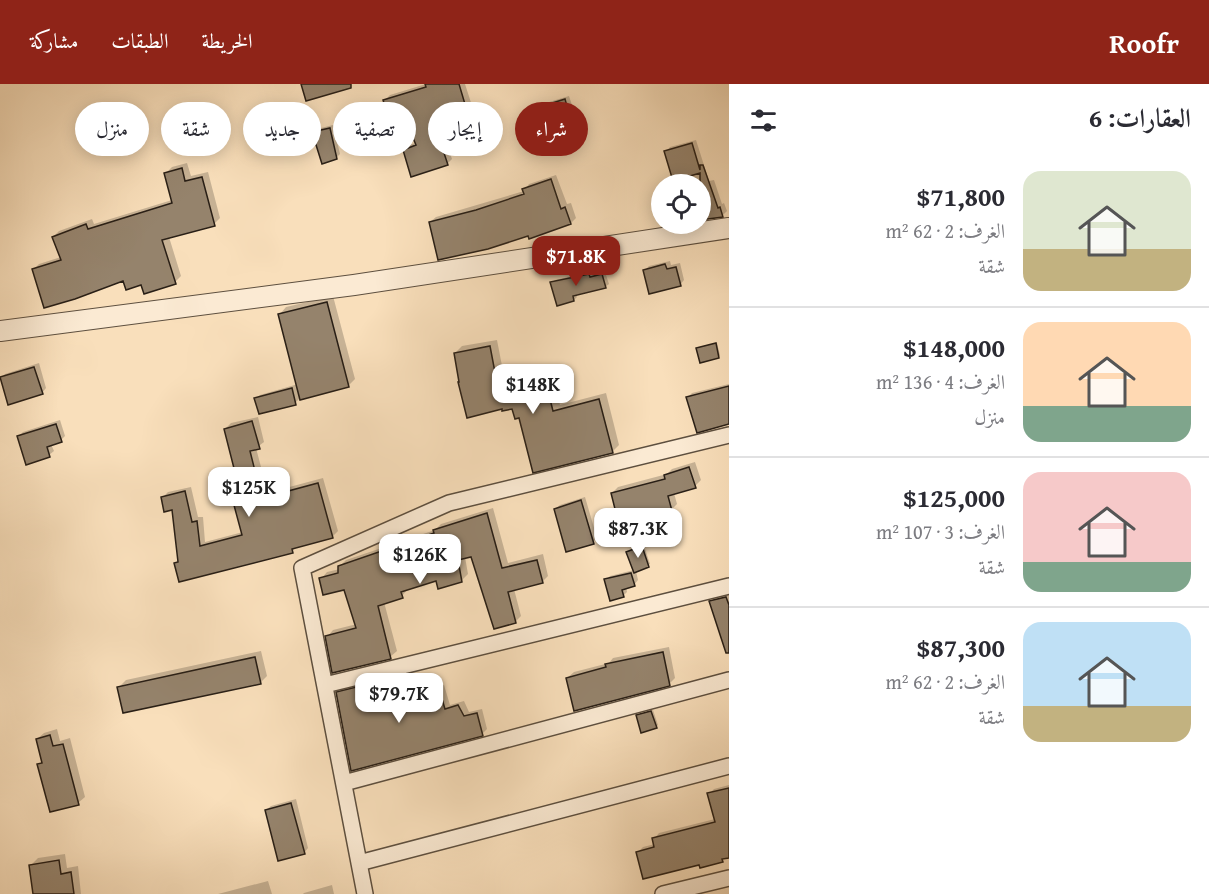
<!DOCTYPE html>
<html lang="ar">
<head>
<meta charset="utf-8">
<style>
	:root { --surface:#fff; --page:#f7f7f7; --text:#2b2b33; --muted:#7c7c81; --line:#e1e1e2; --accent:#8f2418 }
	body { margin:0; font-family:"Gentium Book Plus",Amiri,serif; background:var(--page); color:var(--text); direction:rtl; height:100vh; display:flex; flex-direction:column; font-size:22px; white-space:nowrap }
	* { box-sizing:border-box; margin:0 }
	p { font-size:20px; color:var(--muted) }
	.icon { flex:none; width:33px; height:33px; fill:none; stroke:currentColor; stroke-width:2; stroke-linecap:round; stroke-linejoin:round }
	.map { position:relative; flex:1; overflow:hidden; direction:ltr }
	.panel { display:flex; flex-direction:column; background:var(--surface); width:480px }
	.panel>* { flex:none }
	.hud { position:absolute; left:18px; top:18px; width:570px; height:54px; direction:rtl; display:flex; gap:12px }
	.controls { position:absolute; left:651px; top:90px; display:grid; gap:12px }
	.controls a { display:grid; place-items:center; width:60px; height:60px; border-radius:50%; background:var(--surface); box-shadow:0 3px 15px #0003; font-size:30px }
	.price { position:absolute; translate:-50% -51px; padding:0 14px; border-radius:12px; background:#fff; color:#222; font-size:20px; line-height:39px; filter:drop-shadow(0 2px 3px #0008) }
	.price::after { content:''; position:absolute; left:50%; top:36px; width:18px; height:14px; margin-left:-9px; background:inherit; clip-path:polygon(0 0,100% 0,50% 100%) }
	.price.selected { background:var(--accent); color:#fff }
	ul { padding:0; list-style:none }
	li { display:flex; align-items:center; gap:18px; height:150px; padding:0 18px }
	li+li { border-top:2px solid var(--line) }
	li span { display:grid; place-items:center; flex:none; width:168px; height:120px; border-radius:18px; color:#555 }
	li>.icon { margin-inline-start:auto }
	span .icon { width:72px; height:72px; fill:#fffc; stroke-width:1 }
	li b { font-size:26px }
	h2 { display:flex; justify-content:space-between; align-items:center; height:72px; padding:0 18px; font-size:26px }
	.chip { padding:0 21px; border-radius:27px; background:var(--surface); box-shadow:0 3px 15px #0003; font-size:21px; line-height:54px }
	.chip.selected { background:var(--accent); color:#fff }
	header { display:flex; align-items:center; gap:36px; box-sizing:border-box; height:84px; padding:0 30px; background:var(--accent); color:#fff }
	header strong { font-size:28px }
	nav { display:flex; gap:33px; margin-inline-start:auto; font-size:21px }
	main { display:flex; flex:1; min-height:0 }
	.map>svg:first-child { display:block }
	.shadow { fill:#0003 }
	.building { fill:#95836c; stroke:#291f16; stroke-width:1.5 }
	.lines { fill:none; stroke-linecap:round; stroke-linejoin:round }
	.minor-casing { stroke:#5d4f3f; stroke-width:18 }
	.tertiary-casing { stroke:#5d4f3f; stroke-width:22 }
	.minor { stroke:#fbead3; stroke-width:15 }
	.tertiary { stroke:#fbead3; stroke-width:20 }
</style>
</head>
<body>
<header>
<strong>Roofr</strong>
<nav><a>الخريطة</a><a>الطبقات</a><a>مشاركة</a></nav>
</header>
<main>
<section class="panel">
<h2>العقارات: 6<svg class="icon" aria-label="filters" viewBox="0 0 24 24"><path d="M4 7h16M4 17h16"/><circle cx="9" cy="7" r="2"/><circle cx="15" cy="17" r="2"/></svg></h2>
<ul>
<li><span style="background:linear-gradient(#dfe7d0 65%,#c2b280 0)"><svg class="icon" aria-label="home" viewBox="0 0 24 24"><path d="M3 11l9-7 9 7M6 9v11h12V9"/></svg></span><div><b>$71,800</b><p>الغرف: 2 · 62 m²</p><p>شقة</p></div></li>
<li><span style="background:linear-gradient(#ffd9b3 70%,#7fa58c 0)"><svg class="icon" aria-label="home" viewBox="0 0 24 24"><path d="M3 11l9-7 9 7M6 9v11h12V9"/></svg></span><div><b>$148,000</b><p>الغرف: 4 · 136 m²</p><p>منزل</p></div></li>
<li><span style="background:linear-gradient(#f6c9c9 75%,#7fa58c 0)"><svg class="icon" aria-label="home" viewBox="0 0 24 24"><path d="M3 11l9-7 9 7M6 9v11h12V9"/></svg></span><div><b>$125,000</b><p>الغرف: 3 · 107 m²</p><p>شقة</p></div></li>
<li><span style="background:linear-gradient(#bfe0f5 70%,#c2b280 0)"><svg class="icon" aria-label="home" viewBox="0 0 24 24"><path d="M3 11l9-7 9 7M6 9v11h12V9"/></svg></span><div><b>$87,300</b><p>الغرف: 2 · 62 m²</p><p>شقة</p></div></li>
</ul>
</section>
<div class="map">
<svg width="729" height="810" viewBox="0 0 729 810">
	<rect width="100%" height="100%" fill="#f9dfbb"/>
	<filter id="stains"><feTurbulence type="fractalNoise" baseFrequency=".00333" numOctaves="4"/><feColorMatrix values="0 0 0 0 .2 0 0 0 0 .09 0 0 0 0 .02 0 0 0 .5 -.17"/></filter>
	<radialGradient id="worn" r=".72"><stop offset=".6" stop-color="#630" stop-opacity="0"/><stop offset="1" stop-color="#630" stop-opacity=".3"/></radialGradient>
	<path class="shadow" d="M426,0H465L475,31L469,36L442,45L452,75L447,80L404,66L409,61L416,59L402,26L385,16L390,11Z
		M569,12L573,24L569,29L535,39L531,26L536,22Z
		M333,41L340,70L336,74L313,49L317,45Z
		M696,56L709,97L714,96L722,120L724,119L727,127L723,131L700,135V100H679L666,68L670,63Z
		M187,79L191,92L208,88L220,134L214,140L169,153L181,192L175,198L142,199L124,195L33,186L39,180L61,173L53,153L59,147L92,135L94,140L172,116L166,89L172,83Z
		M556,91L567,120L571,119L576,134L571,139L529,150L430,138L436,133L524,107L529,100Z
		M670,177L671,181L680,179L684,196L680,201L645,186L649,182Z
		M592,188L593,191L605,188L609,200L605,203L576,210L577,213L574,216L552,199L555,196Z
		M333,212L355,295L348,302L300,314L295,319L256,315L260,311L298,300L280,230L286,223Z
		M497,256L504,292L528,286L535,314L557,308L560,321L606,309L619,361L612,368L520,332L455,269L462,262Z
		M717,259L720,271L719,273L698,265Z
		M39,279L46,304L42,309L1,294L5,290Z
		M729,300V338L688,313L692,309Z
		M258,333L264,358L256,364L265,398L279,394L282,405L323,394L338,447L332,453L298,462L292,467L176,479L179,476L174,424L162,414L168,408L191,403L198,433H203L205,458L243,448L232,411L241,404L225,345L231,339Z
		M60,336L65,352L61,356L51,360L54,367L49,371L18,353L23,348Z
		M695,378L701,396L695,402L674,409L677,420L671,426L612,409L618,403L667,390L672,385Z
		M585,413L597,454L593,458L555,425L560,421Z
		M493,424L508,479L543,470L548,492L542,498L514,505L521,532L515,538L472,471L465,473L468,490L461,497L437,495L408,505L402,512L384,518L397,567L390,573L327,553L333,546L357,540L345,504L321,495L327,488L340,485V482L346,476L435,446L441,440Z
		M644,462L650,480L636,487L638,496L634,501L626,503L627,508L623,512L606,496L610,492L634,486L628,468Z
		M729,509V561L711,517L716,512Z
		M669,563L675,594L669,600L567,594L574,588L609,579L613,574Z
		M261,567L267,592L260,599L119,603L126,596Z
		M394,591L399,609L407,607L409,612L444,601L450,621L464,617L469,628L482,625L487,645L482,650L338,609L343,604Z
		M653,626L658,641L656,643L637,631Z
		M57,645L60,657L70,654L85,713L78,719L39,681L43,677L37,655L44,649Z
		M729,701V772L722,776L700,779L638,768L643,763L655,760L654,755L659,749L715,735L709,710L714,705Z
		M296,715L308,764L304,769L266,726L271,722Z
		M65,770L67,784L78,782L81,810H35L31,781L38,774Z
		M268,797L272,810H218Z
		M332,801L334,810H303L304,809Z"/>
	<path class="building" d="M301,0H351V4L306,17Z
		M425,0H459L470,37L437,48L448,81L411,93L403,66L416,61L402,28L388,32L383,16L426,3Z
		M565,15L569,30L534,41L530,26Z
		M330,44L337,75L322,80L312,48Z
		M692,59L700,86V81H703L718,124L720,123L723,133L700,136V89L673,97L664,67Z
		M182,84L185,97L202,93L215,142L162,156L176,200L144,210L141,201L126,206L123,197L75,215L44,224L32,185L61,176L52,153L86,140L88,145L172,119L164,89Z
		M551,95L561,125L565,123L571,140L529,155L528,152L488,165L438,176L429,138L476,126L524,110L522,105Z
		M665,180L667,185L676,183L681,202L649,210L643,186Z
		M589,190L590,193L602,190L606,204L573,212L574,217L557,222L550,198Z
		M327,218L349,303L300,316L278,230Z
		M716,259L719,274L700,279L696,264Z
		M490,262L497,299L521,293L528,320L550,315L553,327L599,315L613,369L533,389L519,334L515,335L512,325L502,327V325L467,334L458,298H459L454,269Z
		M34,283L43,310L8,321L0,293Z
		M729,302V340L697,349L686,313Z
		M292,304L296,321L259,330L254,314Z
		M252,337L260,365L250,367L259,403L274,399L277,410L318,399L333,454L292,465L293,469L179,498L174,479L178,478L172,426L164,428L161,413L185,407L192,438L197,437L200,462L242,451L231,410L240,408L224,345Z
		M56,340L62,358L47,363L50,373L26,381L17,352Z
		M689,383L696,404L668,412L672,427L619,441L611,409L665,395L664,391Z
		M581,416L594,460L566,468L554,425Z
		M487,429L502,484L537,476L543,499L508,508L516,539L494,545L471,473L458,476L462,498L438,505L436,497L401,508L403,514L378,522L391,575L332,589L325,552L356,544L344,506L323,511L319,494L338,489V482L434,449L433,446Z
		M642,462L649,483L634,489L626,468Z
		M631,489L635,502L622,506L624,513L610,517L604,495Z
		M726,513L729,521V569H726L709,517Z
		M663,568L670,602L574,627L566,594L606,583L605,580Z
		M255,573L261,600L123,629L117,603Z
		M389,595L395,613L402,611L404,616L439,605L445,625L458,621L464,632L477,629L483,652L351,687L336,608Z
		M651,627L657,644L641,649L636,631Z
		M50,651L53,662L63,660L79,721L50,728L37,680L42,679L36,655Z
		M729,704V774L722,775L723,778L700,784L699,781L643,795L636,768L654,763L652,754L715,738L707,709Z
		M291,719L305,770L278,777L265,726Z
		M59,776L61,790L71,788L74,810H33L29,781Z"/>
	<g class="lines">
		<defs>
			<path id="minor" d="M325,601L729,502
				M344,699L729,596
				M359,779L729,682
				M365,810L302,484L449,419L729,351
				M663,810L729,794"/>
			<path id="tertiary" d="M0,247L354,201L729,144"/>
		</defs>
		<use href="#minor" class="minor-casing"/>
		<use href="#tertiary" class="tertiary-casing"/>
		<use href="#minor" class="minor"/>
		<use href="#tertiary" class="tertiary"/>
	</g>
	<rect width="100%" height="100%" filter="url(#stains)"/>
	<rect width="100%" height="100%" fill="url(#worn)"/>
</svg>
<div class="controls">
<a><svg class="icon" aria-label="locate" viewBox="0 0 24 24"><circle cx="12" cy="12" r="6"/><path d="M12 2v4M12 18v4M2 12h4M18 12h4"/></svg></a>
</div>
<b class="price selected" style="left:576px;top:203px">$71.8K</b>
<b class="price" style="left:533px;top:331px">$148K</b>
<b class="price" style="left:249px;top:434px">$125K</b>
<b class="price" style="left:638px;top:475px">$87.3K</b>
<b class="price" style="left:420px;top:501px">$126K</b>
<b class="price" style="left:399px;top:640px">$79.7K</b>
<div class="hud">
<a class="chip selected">شراء</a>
<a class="chip">إيجار</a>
<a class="chip">تصفية</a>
<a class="chip">جديد</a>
<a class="chip">شقة</a>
<a class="chip">منزل</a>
</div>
</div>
</main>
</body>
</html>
